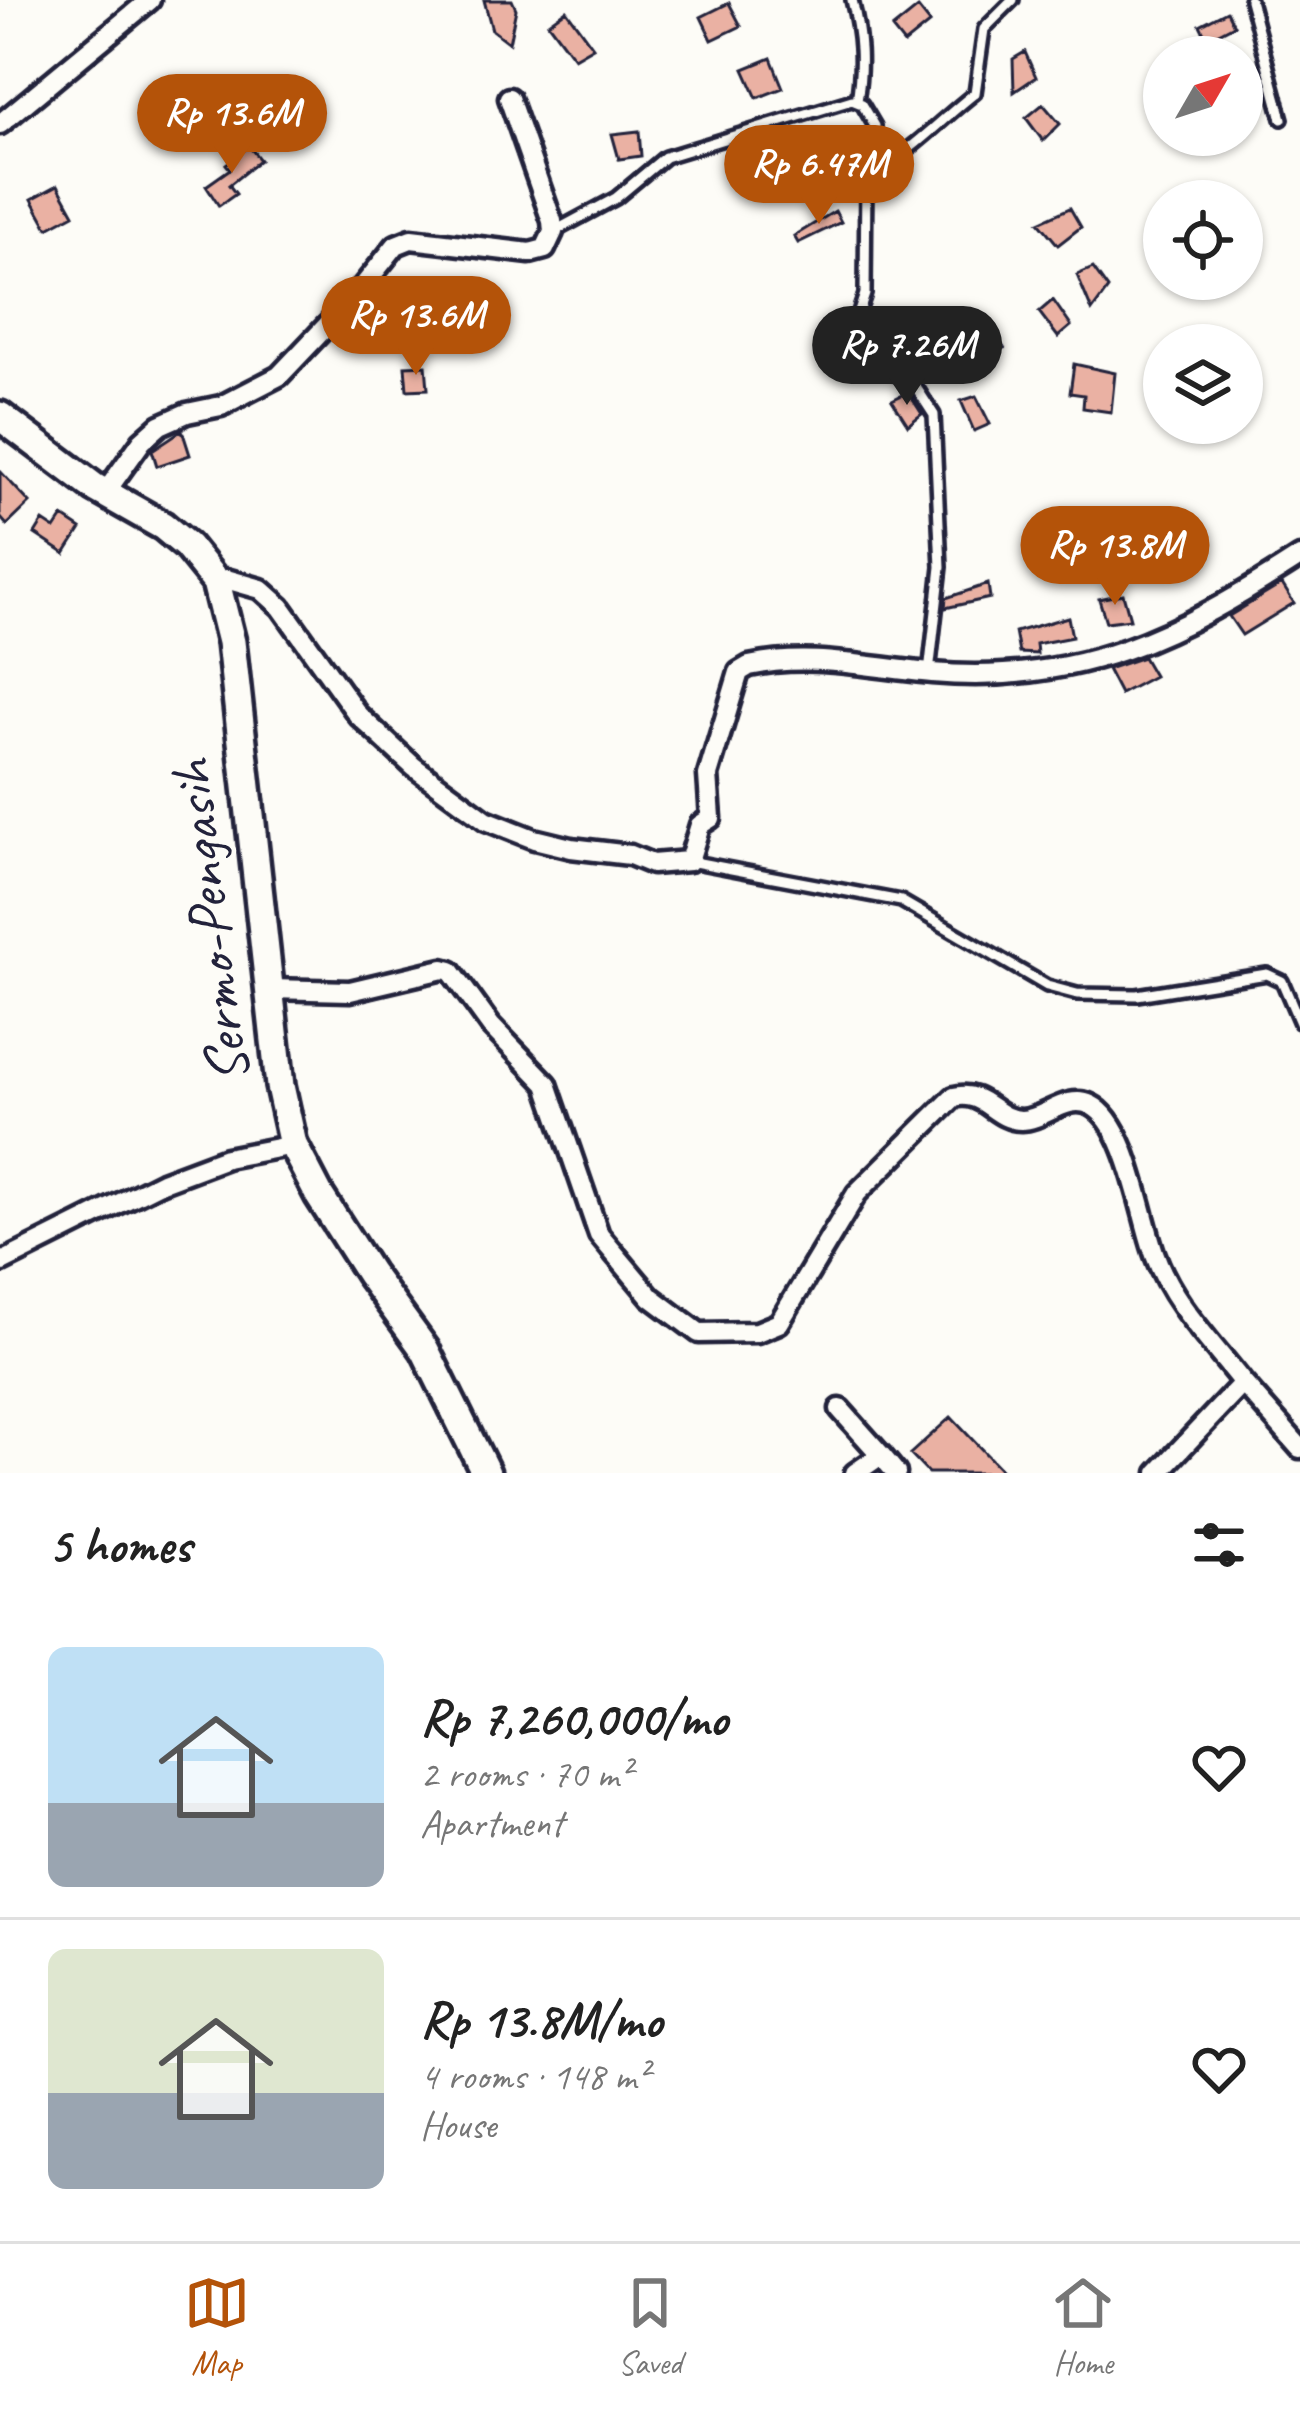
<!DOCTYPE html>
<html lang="en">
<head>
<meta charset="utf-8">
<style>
	:root { --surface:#fff; --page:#f2f2f2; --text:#222; --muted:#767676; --line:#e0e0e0; --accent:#b45309 }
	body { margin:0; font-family:Caveat,sans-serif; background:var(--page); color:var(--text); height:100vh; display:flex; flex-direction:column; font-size:45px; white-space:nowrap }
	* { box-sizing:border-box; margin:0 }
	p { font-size:39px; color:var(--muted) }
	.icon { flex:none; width:66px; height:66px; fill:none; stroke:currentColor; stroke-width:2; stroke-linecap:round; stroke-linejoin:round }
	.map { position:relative; height:1473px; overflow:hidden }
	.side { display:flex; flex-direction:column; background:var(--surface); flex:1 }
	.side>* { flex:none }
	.needle { width:78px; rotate:51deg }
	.controls { position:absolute; left:1143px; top:36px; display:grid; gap:24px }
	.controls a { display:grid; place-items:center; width:120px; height:120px; border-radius:50%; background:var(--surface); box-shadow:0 3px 9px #0004; font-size:60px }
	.price { position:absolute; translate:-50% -102px; padding:0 27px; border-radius:42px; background:var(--accent); color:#fff; font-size:39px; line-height:78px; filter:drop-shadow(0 3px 6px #0008) }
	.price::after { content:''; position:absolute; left:50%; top:72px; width:36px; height:27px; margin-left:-18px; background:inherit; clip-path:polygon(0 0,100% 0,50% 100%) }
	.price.active { background:#222; color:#fff }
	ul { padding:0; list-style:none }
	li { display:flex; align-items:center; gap:36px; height:300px; padding:0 48px }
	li+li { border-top:3px solid var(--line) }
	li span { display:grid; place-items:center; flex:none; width:336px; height:240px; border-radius:18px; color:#555 }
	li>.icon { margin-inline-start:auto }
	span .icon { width:144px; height:144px; fill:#fffc; stroke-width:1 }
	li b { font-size:51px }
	h2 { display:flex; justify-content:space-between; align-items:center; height:144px; padding:0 48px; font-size:51px }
	.menu { display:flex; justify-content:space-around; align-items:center; height:168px; border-top:3px solid var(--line); background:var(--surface); font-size:33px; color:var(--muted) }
	.menu a { display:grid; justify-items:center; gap:6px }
	.menu .active { color:var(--accent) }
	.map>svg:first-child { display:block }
	.building { fill:#eab1a3; stroke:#22223b; stroke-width:3 }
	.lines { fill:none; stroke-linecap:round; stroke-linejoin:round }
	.service-casing { stroke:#22223b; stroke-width:18 }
	.minor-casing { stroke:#22223b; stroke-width:27 }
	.primary-casing { stroke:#22223b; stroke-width:36 }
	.service { stroke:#fdfcf7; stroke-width:9 }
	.minor { stroke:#fdfcf7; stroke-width:18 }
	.primary { stroke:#fdfcf7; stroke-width:27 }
	.labels { text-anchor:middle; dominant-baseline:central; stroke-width:9; stroke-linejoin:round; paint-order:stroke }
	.street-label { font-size:60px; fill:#22223b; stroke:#fdfcf7 }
</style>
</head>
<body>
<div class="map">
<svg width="1300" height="1473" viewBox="0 0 1300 1473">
	<rect width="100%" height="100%" fill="#fdfcf7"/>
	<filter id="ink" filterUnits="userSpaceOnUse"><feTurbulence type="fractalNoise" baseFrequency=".00833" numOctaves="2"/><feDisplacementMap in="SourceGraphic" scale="24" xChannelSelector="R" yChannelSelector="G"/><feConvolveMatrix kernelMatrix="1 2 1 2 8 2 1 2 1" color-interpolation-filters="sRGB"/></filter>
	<g filter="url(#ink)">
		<path class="building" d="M484,0H512L516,9L509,43L492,30Z
			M729,3L741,26L712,40L701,17Z
			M918,8L930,23L904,44L892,29Z
			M566,10L593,47L574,58L548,23Z
			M1227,11L1234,25L1207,39L1200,25Z
			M1025,52L1036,77L1014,92L1013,59Z
			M771,58L783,88L757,98L744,69Z
			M207,93L222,112L185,139L172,121Z
			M1043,104L1060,124L1043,141L1026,118Z
			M639,131L641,156L619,159L612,134Z
			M249,146L260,160L229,185L236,194L219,206L206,186L230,169L226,164Z
			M58,185L74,214L48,228L32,199Z
			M1070,208L1081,227L1058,245L1039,222Z
			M835,211L841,222L798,243L794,236Z
			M1093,268L1108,289L1092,311L1077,275Z
			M1053,300L1071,326L1058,337L1039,312Z
			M901,327L909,349L888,361L876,340Z
			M993,330L1004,348L977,358L969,339Z
			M1074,364L1115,373L1111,412L1083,408L1084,395L1070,393Z
			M426,365L428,389L407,390L405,366Z
			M908,392L922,414L908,425L892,400Z
			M976,396L990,424L974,431L961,401Z
			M182,430L190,455L157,466L152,450Z
			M0,471L30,503L7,525L0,517Z
			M63,517L81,529L65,554L35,534L43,521L55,529Z
			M988,584L990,598L945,608L946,598Z
			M1282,584L1294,603L1242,635L1229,616Z
			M1123,594L1130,619L1106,622L1099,599Z
			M1068,617L1072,637L1036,644L1037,654L1019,653L1015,632Z
			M1143,657L1154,676L1120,694L1107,669Z
			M951,1417L1004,1473H928L910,1454Z"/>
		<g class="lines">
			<defs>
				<path id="service" d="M852,0C861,35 863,65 857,101
					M1250,0L1282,119
					M866,176C908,156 938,122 975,93L984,29L1013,0
					M553,232L616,198L665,157L852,100L862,104L875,126L866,176L865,294L851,336L862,352L887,371L912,381L934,415L941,567L929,673
					M689,861L901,901L1047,986L1077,994L1137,995L1267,974L1282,981L1300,1023"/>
				<path id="minor" d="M0,124L150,0
					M105,493L142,441L160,425L187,413L221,406L279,376L356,295L396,245L411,239L530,253L545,249L553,232L552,221L509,98
					M216,582L226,579L261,589L281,607L358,715L414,767L486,820L534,839L571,848L630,855L652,864L689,861L700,825L711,818L708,775L739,672L749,666C811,652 871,668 932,673C1080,686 1179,635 1300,557
					M270,989L350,991L443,969L451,971L491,1026L547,1084L599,1235L651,1297L699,1333L757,1332L779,1323L857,1193L954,1097C984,1089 994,1120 1021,1120C1044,1120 1067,1093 1091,1105C1128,1123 1141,1218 1155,1255C1172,1303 1212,1343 1243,1383
					M0,1263L162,1182L226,1158L293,1145
					M840,1409L881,1455
					M855,1473L881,1455L896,1473
					M1158,1473L1243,1383L1300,1448"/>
				<path id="primary" d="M0,416L94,487L163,526L187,546L216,582L231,642L280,1086L293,1145L319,1195L369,1273L425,1350L486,1473"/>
			</defs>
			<use href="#service" class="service-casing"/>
			<use href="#minor" class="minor-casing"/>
			<use href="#primary" class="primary-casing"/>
			<use href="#service" class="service"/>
			<use href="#minor" class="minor"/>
			<use href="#primary" class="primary"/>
		</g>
	</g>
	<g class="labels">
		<g class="street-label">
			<text transform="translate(209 922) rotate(-97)">Sermo-Pengasih</text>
		</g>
	</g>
</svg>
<div class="controls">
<a><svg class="needle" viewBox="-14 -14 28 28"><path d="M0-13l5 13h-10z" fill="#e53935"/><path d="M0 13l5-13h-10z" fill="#767676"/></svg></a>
<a><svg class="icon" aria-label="locate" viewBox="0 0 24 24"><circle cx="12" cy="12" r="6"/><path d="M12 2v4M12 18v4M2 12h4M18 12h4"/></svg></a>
<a><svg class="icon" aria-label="layers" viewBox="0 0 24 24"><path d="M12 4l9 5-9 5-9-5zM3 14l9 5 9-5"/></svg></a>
</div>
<b class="price" style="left:232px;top:176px">Rp 13.6M</b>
<b class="price" style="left:819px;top:227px">Rp 6.47M</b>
<b class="price" style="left:416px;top:378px">Rp 13.6M</b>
<b class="price active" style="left:907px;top:408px">Rp 7.26M</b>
<b class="price" style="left:1115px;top:608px">Rp 13.8M</b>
</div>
<section class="side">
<h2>5 homes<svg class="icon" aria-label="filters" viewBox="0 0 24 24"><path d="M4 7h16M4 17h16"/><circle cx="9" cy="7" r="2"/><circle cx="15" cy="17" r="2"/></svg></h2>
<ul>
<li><span style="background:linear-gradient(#bfe0f5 65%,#9aa5b1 0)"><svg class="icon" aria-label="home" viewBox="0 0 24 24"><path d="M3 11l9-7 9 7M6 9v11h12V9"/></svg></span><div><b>Rp 7,260,000/mo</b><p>2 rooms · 70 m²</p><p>Apartment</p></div><svg class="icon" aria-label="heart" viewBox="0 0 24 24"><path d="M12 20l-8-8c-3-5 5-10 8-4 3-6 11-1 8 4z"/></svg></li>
<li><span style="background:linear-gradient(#dfe7d0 60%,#9aa5b1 0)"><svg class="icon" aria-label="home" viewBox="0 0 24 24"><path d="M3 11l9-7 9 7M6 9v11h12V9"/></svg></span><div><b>Rp 13.8M/mo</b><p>4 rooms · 148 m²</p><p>House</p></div><svg class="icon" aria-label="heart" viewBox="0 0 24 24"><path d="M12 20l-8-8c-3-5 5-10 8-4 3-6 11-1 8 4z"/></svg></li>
</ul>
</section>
<nav class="menu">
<a class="active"><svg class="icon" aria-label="map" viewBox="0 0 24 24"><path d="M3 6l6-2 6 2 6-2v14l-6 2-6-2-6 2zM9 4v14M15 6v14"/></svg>Map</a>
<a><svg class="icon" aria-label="saved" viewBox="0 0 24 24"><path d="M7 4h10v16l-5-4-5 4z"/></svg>Saved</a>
<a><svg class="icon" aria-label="home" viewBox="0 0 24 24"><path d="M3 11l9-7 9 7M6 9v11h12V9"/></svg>Home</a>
</nav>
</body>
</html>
